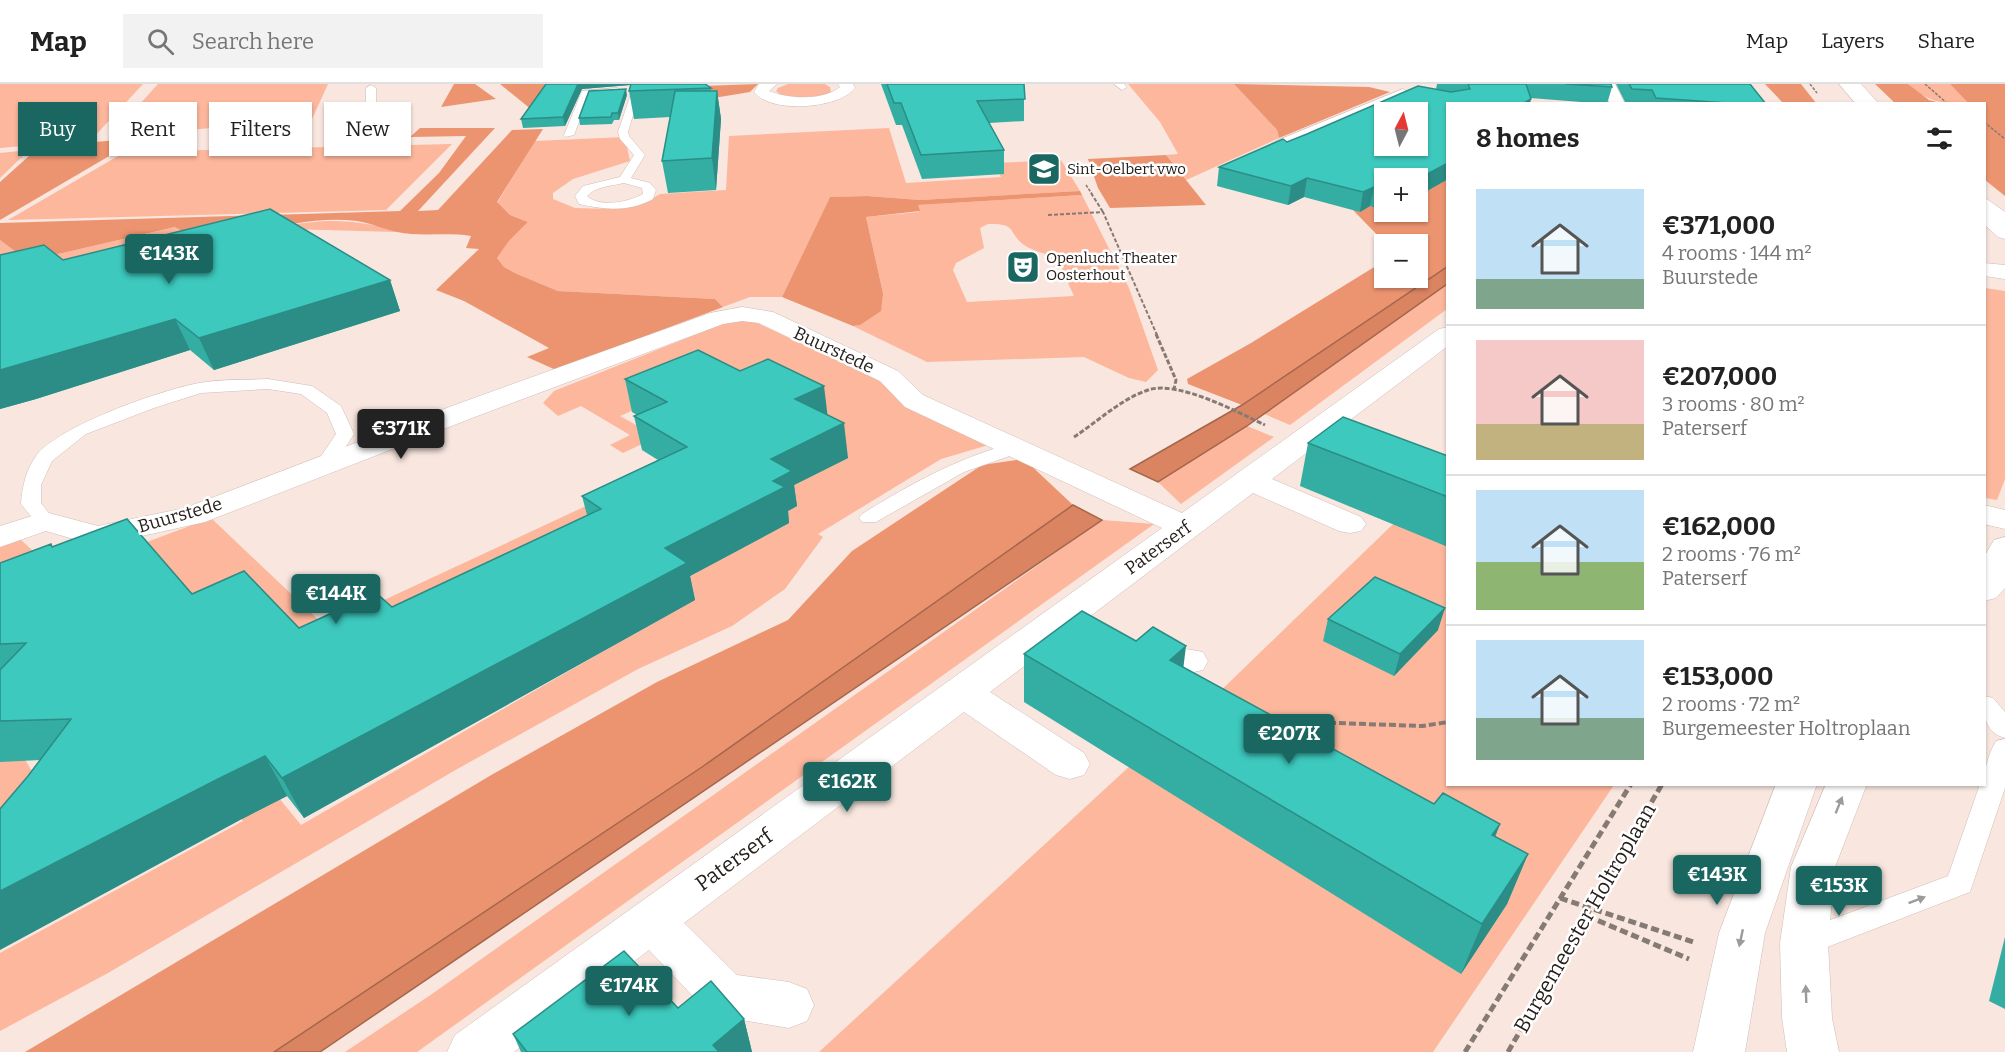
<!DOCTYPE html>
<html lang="en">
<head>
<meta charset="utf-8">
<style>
	:root { --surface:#fff; --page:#f2f2f2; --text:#222; --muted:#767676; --line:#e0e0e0; --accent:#1a6660 }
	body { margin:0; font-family:Bitter,serif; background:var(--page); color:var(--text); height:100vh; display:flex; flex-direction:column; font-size:22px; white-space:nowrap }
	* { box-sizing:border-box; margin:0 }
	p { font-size:20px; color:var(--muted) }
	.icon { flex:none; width:33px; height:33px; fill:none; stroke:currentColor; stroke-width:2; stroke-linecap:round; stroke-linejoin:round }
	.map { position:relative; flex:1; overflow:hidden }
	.drawer { position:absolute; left:1446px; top:18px; width:540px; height:684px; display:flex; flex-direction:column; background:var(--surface); border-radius:0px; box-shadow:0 2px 4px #0004 }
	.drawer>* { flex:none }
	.hud { position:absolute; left:18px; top:18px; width:570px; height:54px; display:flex; gap:12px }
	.needle { width:39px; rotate:7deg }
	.tools { position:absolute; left:1374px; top:18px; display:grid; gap:12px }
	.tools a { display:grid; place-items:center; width:54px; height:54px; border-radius:0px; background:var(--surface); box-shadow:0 2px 4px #0004; font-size:30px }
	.price { position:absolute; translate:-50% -51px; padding:0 14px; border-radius:6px; background:var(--accent); color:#fff; font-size:20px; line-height:39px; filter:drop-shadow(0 2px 3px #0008) }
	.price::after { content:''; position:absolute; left:50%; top:36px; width:18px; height:14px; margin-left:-9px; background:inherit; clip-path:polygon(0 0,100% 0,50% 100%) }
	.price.current { background:#222; color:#fff }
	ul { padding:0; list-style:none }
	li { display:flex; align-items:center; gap:18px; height:150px; padding:0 30px }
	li+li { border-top:2px solid var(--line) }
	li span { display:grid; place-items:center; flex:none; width:168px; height:120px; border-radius:0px; color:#555 }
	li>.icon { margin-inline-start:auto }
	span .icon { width:72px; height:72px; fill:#fffc; stroke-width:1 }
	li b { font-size:26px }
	h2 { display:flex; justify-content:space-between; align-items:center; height:72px; padding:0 30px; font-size:26px }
	.chip { padding:0 21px; border-radius:0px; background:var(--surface); box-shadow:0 2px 4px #0004; font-size:21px; line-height:54px }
	.chip.current { background:var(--accent); color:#fff }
	header { display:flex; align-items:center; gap:36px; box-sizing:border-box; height:84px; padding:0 30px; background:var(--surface); border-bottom:2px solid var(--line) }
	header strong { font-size:28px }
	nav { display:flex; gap:33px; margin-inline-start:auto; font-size:21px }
	.search { width:420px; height:54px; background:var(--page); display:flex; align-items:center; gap:15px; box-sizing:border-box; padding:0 21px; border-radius:0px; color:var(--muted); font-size:22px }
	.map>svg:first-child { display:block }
	.green { fill:#fcb79c; fill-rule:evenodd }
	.forest { fill:#ec9470 }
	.water { fill:#da8461; stroke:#a4664d; stroke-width:1.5 }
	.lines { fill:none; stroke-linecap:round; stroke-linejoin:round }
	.service-casing { stroke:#cebeb7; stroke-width:1 }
	.minor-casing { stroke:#cebeb7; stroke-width:1 }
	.tertiary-casing { stroke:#cebeb7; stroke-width:1 }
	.path-far4 { stroke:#867a75; stroke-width:1.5; stroke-dasharray:3 1.5; stroke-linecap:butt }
	.path-far3 { stroke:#867a75; stroke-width:2; stroke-dasharray:4 2; stroke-linecap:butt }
	.path-far2 { stroke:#867a75; stroke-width:3; stroke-dasharray:5 2; stroke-linecap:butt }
	.path-far1 { stroke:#867a75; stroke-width:4; stroke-dasharray:7 3; stroke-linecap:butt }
	.path { stroke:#867a75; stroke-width:5; stroke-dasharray:8 4; stroke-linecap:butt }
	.service { fill:#fff; fill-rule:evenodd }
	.minor { fill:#fff; fill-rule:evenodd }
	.tertiary { fill:#fff; fill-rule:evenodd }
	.wall { fill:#34ada3 }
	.shaded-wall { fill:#2b8d85 }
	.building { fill:#3dc9be; stroke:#2b8d85; stroke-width:1.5; fill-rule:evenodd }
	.oneway { fill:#9d9b99 }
	.labels { text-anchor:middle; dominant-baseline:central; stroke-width:5; stroke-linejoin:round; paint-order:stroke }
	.far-poi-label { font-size:15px; fill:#26201d; stroke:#fff; text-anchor:start }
	.street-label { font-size:18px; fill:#26201d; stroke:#fff }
	.near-street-label { font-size:21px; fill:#26201d; stroke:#fff }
</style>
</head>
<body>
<header>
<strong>Map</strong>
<div class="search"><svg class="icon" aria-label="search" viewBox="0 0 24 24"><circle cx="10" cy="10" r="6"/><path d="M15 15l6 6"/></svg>Search here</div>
<nav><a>Map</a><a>Layers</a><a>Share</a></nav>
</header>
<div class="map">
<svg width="2005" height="968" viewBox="0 0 2005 968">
	<rect width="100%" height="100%" fill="#f8e6df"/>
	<path class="green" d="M0,0H143L91,56L0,64Z
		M158,0H328L312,35L110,53Z
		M788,0H825L830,3L831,9C814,13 790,20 776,7L778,4Z
		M1128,0H1234L1277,46L1279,54L1186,96L1166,71L1178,70L1160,38Z
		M1908,0H1950L1968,19C1940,19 1929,19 1908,0Z
		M889,44L906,99L1001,93L994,79L1061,76L1080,107L920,116L867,112L830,113L782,213H750L723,223L715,215L558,207L517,190L504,183L497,174L509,157L528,138L510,131L497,119L535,57L625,53L630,77L573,95L553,109V115L575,124L610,125L645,119L660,110L726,106L729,52Z
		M452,60L386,126L8,136L125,68Z
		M29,66L0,94V69Z
		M1082,111L1129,204L1158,286L1146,298L1129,294L1084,273L927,278L853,242L860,241L883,209L866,133L919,128L917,121ZM988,140C1018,139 1007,148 1024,161C1033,167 1046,170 1056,173L1074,212L967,218L953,186L956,179L984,164L980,144Z
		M325,137C351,137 373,139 397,148L287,145L207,161L152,162L0,197V156L28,177L175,143L207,161L285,141Z
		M1447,200V225L1290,341L1262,329Z
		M1985,204L2005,207V395L1997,416L1985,414Z
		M742,232L877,295L906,320L995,359L941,375L818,450L823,453L785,505L732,542L638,585L459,684L108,889L0,947V869L243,737L227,715L264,696L301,741L684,521L691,301L620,332L657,353L623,369L610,361L630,351L581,322L558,332L543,319L554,307Z
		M1247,342L1274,353L1181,420L1158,398Z
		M657,389L401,561L0,527V462L20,455L59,491L211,434L326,543Z
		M1447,393L1448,700L1614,701L1433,968H819L1131,681L1208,619L1390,443Z
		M1102,436L1154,440L417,968H345L432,910Z
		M0,632L49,717L0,763Z"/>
	<path class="forest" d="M454,0H475L496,15L441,23Z
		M500,0H548L532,26Z
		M758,0L750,8L683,19L702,2Z
		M1234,0L1369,3L1390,8L1279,54L1277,46Z
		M1765,0H1801L1816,19H1783Z
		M1875,0H1908L1929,16L1940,19H1895Z
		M1950,0H2005V112L1985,96L1984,20L1968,19Z
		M420,44H495L418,127L438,126L512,46L543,45L497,118L510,131L528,138L509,157L497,174L504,183L517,190L558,207L715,215L723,223L556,286L527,273L549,264L464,217L436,206L479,165L466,164L471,152C447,148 420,153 397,148C383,145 371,139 357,137C306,131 255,149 207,161L175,143L28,177L0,156V139L400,127L439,89L466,52L410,53Z
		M140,54L0,136V98L39,63Z
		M1166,71L1206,121L1110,124L1098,104L1088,75Z
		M1447,88V183L1242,321L1188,300L1187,295L1251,259L1384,177V194H1418V160H1386L1353,126L1384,108V128H1418V94Z
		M1080,107L1082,111L918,121L920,127L866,133L883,209L881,227L860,241L853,242L782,213L830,113L867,112L920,116Z
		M1024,375L1073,421L702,683L274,968H25L493,690L657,598L788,536L852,467L982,381Z"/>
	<path class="water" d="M1447,183V200L1247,342L1158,398L1130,385L1242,321Z
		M1073,421L1102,436L320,968H274L702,683Z"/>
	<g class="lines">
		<defs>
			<path id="service" d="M669,0H702L697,3L640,8L628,48L629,52L645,71L631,94L650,99L656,106L653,115C629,128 605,126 579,120L575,112L583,102L620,93L634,71L620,55L618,48L633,4ZM624,99L642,104L643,110C629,118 600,124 587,112C596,102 612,102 624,99Z
				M1114,0H1124L1127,3L1122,6Z
				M1851,0H1861L1879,20H1868Z
				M371,1L376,4V29L371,32L366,29V4Z
				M617,4L620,5V9L589,12L574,51L565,53L564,51L582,7Z
				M1984,113L2005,128V138L1984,123Z
				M268,295L312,302L341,322L354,350L331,385H317L315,381L336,350L327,329L301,310L268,305L201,309L154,324L86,350L52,377L41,401V419L55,437L52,441H38L21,420C22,403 26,386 36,372C58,342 161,306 199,299C221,295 245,296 268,295Z
				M1018,358L1024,359L1027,363L1024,367L964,388L876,438H862L859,434L862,430C912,399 961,372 1018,358Z
				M1984,612L1993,614L2005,628V654C1984,648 1984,631 1984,612Z
				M2005,655V704L1970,808L1804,872L1793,868L1789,859L1793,850L1948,792L1980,700H1984C1984,685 1988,671 1996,657Z"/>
			<path id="minor" d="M777,0L769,7C788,15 823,17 840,3L838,0H853L855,4C839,25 770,30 754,8L759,0Z
				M1601,0H1615L1625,20H1610Z
				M1403,5L1410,9L1408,12L1288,65L1282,66L1274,61L1276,57Z
				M742,223L773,228L898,287L923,311L1182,429L1439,245L1448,243V262L1272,395L1361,433L1366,440L1361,447L1350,449L1339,447L1253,409L990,608L1084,669L1090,680L1084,691L1070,695L1056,691L964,628L684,839L737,891L789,898L807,905L814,921L807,937L789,944L724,933L707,927L649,866L514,968H447L455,951L1162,444L905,323L880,297L759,239L742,237L723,240L472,334L205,438L97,462L46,447L0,463V442L45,428L98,442L185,424L452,322L710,229Z
				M1984,421L2005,426V445L1984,440Z
				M1139,559C1160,565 1182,563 1203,568L1208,577L1203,586C1180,592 1135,594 1121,571L1126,562Z"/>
			<path id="tertiary" d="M1839,0H1854L1872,20H1856Z
				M1984,122L1991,124L2005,138V155L1998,153L1984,140Z
				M1984,179L2005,181V195L1984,192Z
				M2005,453V504L1996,514L1984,517V473L1994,456Z
				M1776,700H1817L1765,849L1745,968H1693L1719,849Z
				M1826,700H1867L1835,783L1828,859L1832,934L1839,968H1787L1782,934L1780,859L1791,783Z"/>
		</defs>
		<use href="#service" class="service-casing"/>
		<use href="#minor" class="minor-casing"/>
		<use href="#tertiary" class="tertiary-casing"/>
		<path class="path-far4" d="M1810,0L1817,9
			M1925,0L1948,20
			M1984,38L2005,55
			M1086,101L1092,110"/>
		<path class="path-far3" d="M1091,109L1103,128
			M1048,131L1103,128L1157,251"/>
		<path class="path-far2" d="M1156,250L1176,296L1174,305
			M1074,353C1097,338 1121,315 1148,306C1178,296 1237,328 1265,341"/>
		<path class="path-far1" d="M1279,637L1422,642L1448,638"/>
		<path class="path" d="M1560,814L1693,858
			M1587,832L1689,875
			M1465,968L1631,700
			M1508,968L1662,700"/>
		<use href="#service" class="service"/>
		<use href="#minor" class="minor"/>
		<use href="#tertiary" class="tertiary"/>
	</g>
	<path class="wall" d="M546,0H705L711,4V7H717L721,35L716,106L668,109L662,77L670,33L634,35L629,7L631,1L582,5L565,42L523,44L521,35Z
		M881,0H1024V37L989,39L1004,66V90L922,95L902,41H896Z
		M1437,0H1611L1612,3L1607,20L1530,14V20H1448V95L1418,112V94H1384V126L1370,122L1360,128L1304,113L1288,121L1217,102L1219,83L1287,58L1436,5Z
		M1616,0H1750L1766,20H1626Z
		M627,11L619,36H614L612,40L580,41L579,34Z
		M0,171L63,176L390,196L400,227L214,286L190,266L36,315L0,325Z
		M625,295L827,331L848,374L794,401L797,422L788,427L789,439L690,492L695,516L304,734L287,712L242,735L28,692L40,676L0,678V479L52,463L299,544L392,523L587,431L582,412L658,376L642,366L634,332L637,331L632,328Z
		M1308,359L1448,372V463L1300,402Z
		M1328,535L1438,546L1394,592L1323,557Z
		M1024,570L1183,583L1434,720L1500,740L1495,753L1528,770L1507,820L1461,890L1024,618Z
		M2005,853V925L1989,917Z
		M678,924L744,935L752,968H521L513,950Z"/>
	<path class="shaded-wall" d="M578,0H641L582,5L565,42L563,33Z
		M626,5L627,11L619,36L618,29Z
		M717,7L721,35L716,106L712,74Z
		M1531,15L1530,20H1522Z
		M1448,79V95L1418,112V95Z
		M1307,94L1304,113L1288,121L1291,102Z
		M1374,103L1370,122L1360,128L1363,108Z
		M390,196L400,227L214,286L199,254Z
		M175,235L190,266L36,315L0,325V286Z
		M824,302L828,335L795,315Z
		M844,339L848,374L794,401L797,422L788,427L789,439L690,492L695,516L304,734L282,694L665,464L771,375Z
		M1445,524L1438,546L1394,592L1400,570Z
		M1186,562L1180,611L1170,576Z
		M265,672L287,712L242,735L0,866V807L218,695Z
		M1500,740L1480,790L1492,751Z
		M1528,770L1507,820L1461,890L1482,840Z
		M744,935L752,968H715L713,961Z"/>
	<path class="building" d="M546,0H578L563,33L521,35Z
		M631,0H705L711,4L629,7Z
		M887,0H1024L1025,15L977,17L1004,66L921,71L901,19H894Z
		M1468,0H1526L1531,15L1522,20H1448V79L1418,95L1384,94V105L1374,103L1363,108L1307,94L1291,102L1219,83L1283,55L1287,58L1307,50L1418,2L1451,8L1470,5ZM1384,28H1418V62H1384Z
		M1566,0H1611L1612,3Z
		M1629,0H1750L1766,20H1741L1656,14L1652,6L1632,5Z
		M626,5L618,29H612L611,33L579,34L589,7Z
		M675,7H717L712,74L662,77Z
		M270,125L390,196L199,254L175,235L0,286V171L44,161L63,176Z
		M698,266L740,287L768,275L824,302L795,315L844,339L771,375L792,387L773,397L785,403L665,464L687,479L282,694L265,672L218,695L0,807V725L28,692L71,635L0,637V586L26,559L0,560V479L51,460L52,463L127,435L192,510L244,487L299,544L376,509L392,523L601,425L582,412L687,363L634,332L667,318L625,295Z
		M1343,333L1448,372V413L1308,359Z
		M1375,493L1445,524L1400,570L1328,535Z
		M1082,527L1136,557L1153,543L1186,562L1170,576L1434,720L1443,709L1500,740L1492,751L1528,770L1482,840L1024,570Z
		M624,867L678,924L711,897L744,935L713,961L719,968H527L513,950Z"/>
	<defs><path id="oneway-solid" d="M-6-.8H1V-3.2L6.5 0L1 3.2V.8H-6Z" transform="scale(1.5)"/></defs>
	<g class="oneway">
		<use href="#oneway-solid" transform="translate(1839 721) rotate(-68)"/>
		<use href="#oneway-solid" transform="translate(1917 816) rotate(-21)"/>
		<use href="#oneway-solid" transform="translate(1741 854) rotate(102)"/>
		<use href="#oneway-solid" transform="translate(1806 910) rotate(-92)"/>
	</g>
	<defs>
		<symbol id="school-square" viewBox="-11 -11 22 22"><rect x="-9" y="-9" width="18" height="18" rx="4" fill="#1a6660" stroke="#fff"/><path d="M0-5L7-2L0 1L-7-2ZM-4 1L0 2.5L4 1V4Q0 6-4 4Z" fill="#fff"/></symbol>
		<symbol id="theatre-square" viewBox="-11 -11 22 22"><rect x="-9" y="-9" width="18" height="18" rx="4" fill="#1a6660" stroke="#fff"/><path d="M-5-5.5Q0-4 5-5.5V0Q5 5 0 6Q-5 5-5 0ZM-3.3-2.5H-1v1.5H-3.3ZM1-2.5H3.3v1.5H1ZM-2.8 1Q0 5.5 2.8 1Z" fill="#fff"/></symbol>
	</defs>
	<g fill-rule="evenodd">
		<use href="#school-square" x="1025" y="66" width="38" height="38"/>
		<use href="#theatre-square" x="1004" y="164" width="38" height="38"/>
	</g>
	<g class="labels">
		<g class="far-poi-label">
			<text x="1067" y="85">Sint-Oelbert vwo</text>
			<text x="1046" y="174">Openlucht Theater<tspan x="1046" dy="17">Oosterhout</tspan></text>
		</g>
		<g class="street-label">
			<text transform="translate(834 266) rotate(25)">Buurstede</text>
			<text transform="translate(180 431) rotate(-16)">Buurstede</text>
			<text transform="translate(1158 464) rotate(-36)">Paterserf</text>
		</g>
		<g class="near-street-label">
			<text transform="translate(734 776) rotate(-36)">Paterserf</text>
			<text transform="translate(1585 834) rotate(-60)">Burgemeester Holtroplaan</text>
		</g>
	</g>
</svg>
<div class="tools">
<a><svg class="needle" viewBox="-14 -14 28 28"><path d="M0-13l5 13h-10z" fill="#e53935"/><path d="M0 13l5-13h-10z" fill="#767676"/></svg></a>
<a>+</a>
<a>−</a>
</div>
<b class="price" style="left:169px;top:201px">€143K</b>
<b class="price current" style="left:401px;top:376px">€371K</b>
<b class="price" style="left:336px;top:541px">€144K</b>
<b class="price" style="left:1289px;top:681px">€207K</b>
<b class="price" style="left:847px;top:729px">€162K</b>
<b class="price" style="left:1717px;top:822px">€143K</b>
<b class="price" style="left:1839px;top:833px">€153K</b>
<b class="price" style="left:629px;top:933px">€174K</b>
<div class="hud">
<a class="chip current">Buy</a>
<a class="chip">Rent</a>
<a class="chip">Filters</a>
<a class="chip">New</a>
</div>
<section class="drawer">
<h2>8 homes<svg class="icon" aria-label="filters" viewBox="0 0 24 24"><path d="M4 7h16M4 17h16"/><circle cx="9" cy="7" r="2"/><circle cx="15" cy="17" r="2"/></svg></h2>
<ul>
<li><span style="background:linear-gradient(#bfe0f5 75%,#7fa58c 0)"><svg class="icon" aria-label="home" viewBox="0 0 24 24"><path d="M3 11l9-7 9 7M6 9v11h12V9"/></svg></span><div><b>€371,000</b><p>4 rooms · 144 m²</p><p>Buurstede</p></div></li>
<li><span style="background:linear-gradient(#f6c9c9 70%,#c2b280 0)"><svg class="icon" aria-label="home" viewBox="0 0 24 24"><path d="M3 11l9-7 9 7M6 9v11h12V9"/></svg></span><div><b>€207,000</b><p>3 rooms · 80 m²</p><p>Paterserf</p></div></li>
<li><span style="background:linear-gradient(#bfe0f5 60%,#8fb573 0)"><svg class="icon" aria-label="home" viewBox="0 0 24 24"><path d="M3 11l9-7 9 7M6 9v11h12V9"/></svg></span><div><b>€162,000</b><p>2 rooms · 76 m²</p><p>Paterserf</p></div></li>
<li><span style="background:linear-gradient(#bfe0f5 65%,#7fa58c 0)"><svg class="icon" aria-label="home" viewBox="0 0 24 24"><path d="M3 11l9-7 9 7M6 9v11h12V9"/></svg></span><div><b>€153,000</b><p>2 rooms · 72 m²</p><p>Burgemeester Holtroplaan</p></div></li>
</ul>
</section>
</div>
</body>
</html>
